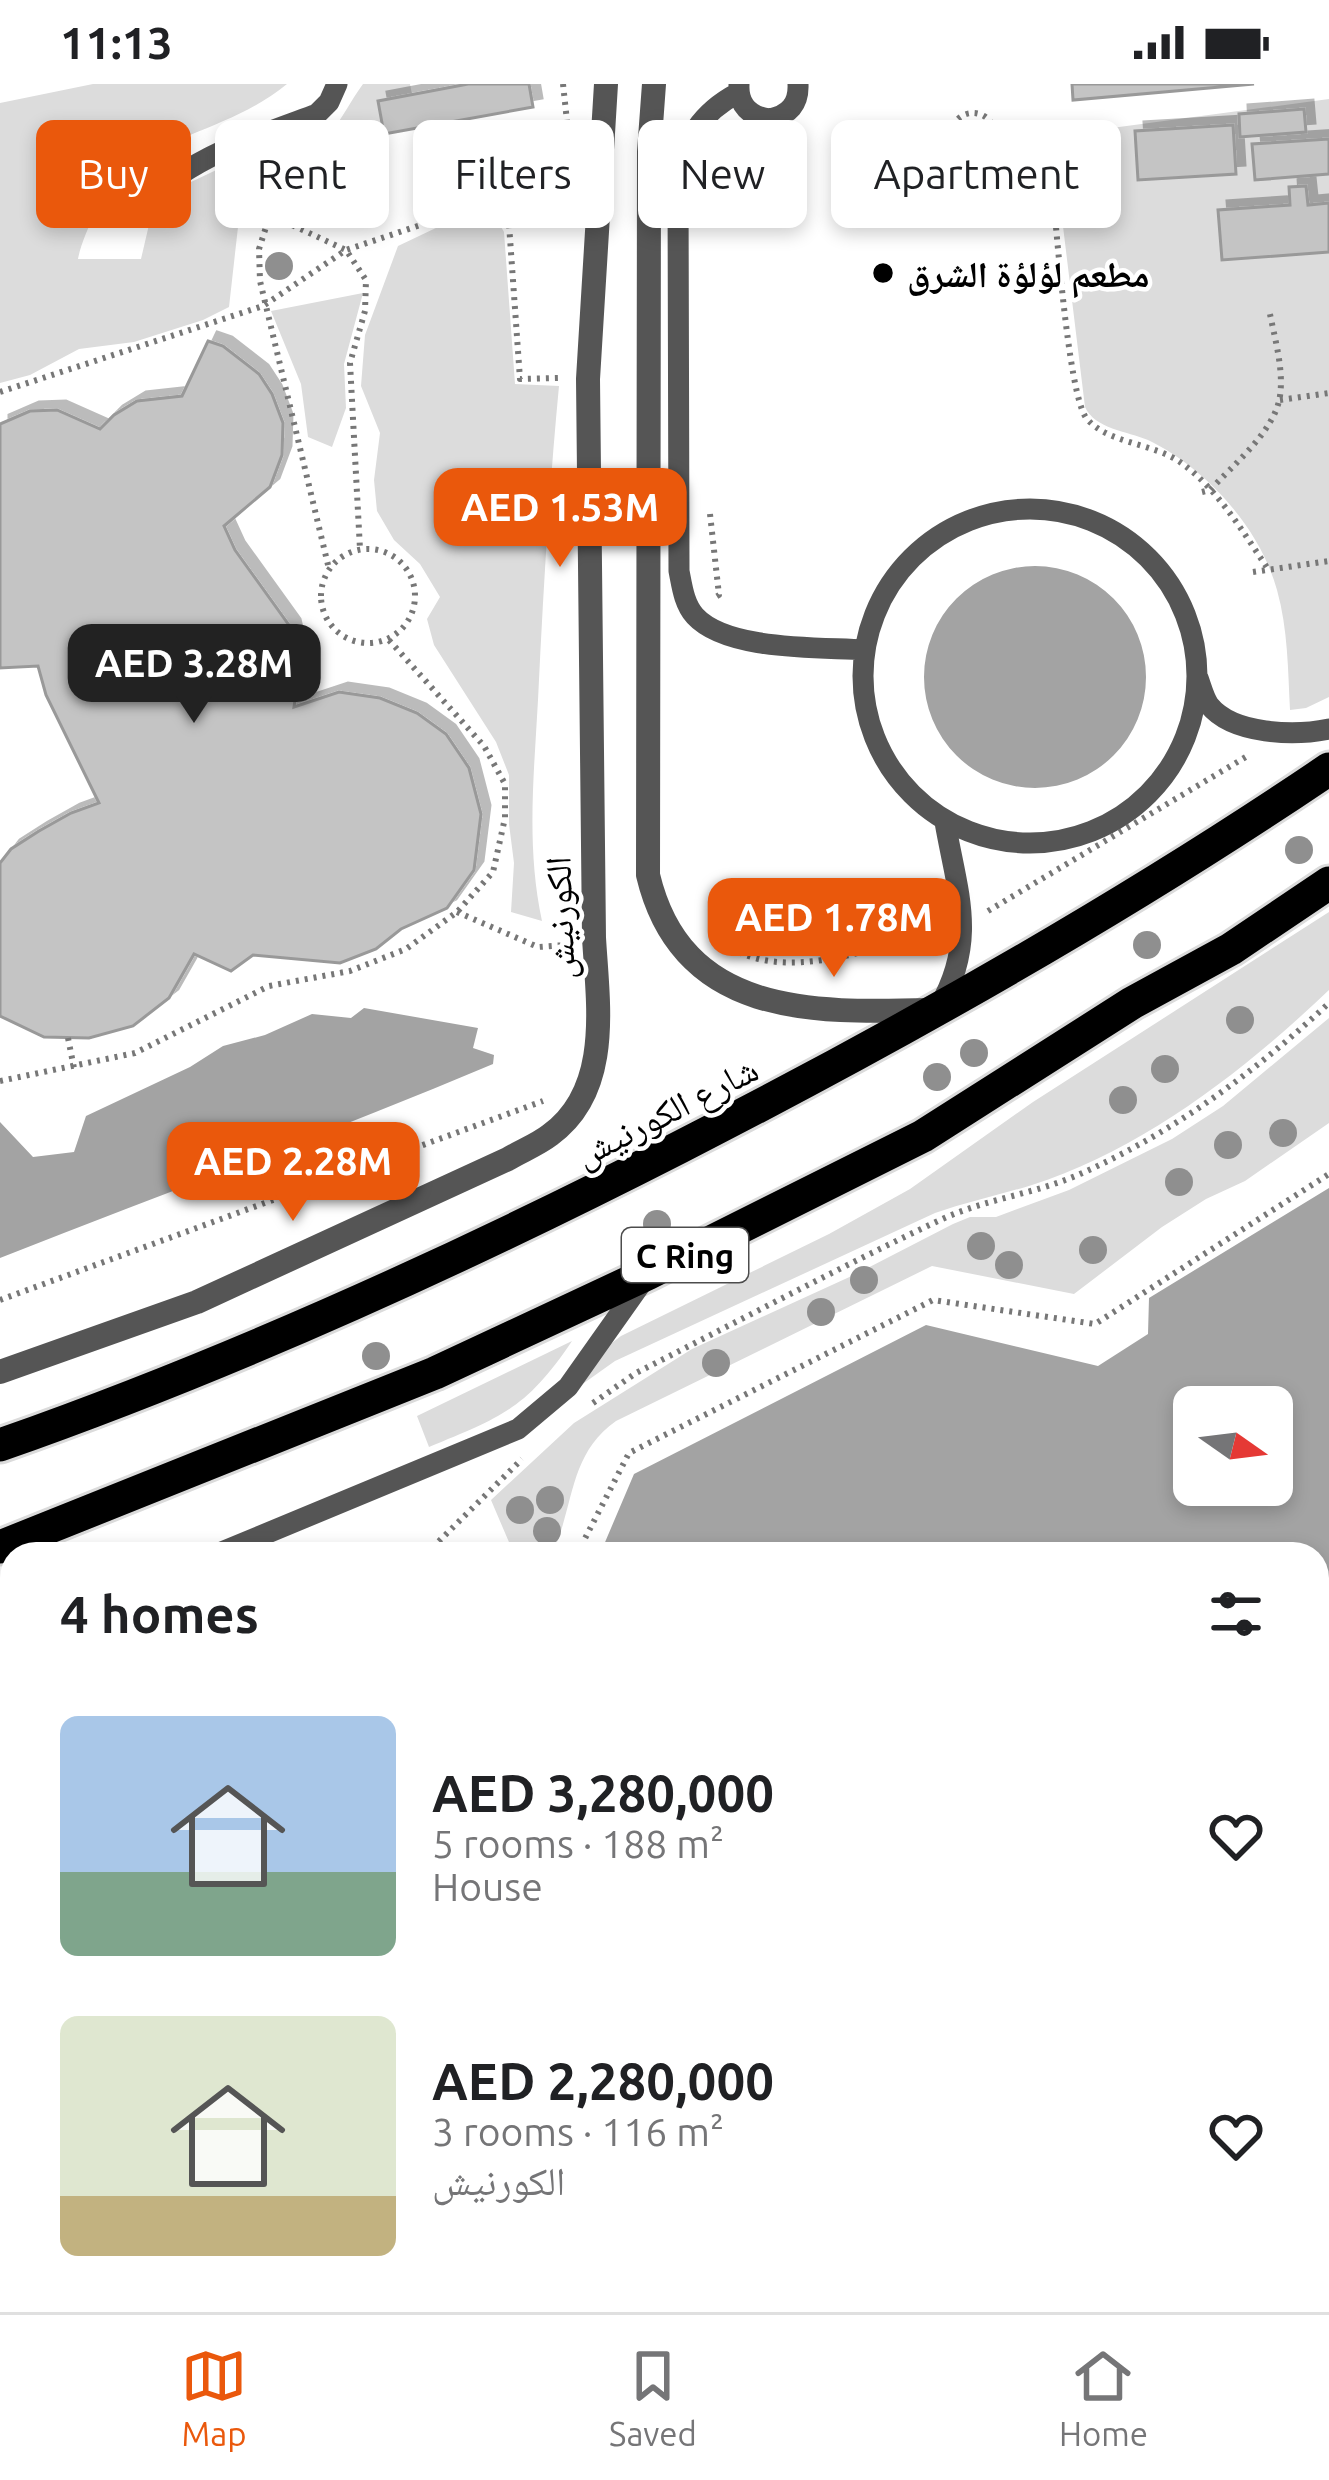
<!DOCTYPE html>
<html lang="en">
<head>
<meta charset="utf-8">
<style>
	:root { --surface:#fff; --page:#f6f6f6; --text:#202124; --muted:#757577; --line:#e0e0e0; --accent:#ea580c }
	body { margin:0; font-family:Ubuntu,"Noto Naskh Arabic",sans-serif; background:var(--page); color:var(--text); height:100vh; display:flex; flex-direction:column; font-size:45px; white-space:nowrap }
	* { box-sizing:border-box; margin:0 }
	p { font-size:39px; color:var(--muted) }
	.icon { flex:none; width:66px; height:66px; fill:none; stroke:currentColor; stroke-width:2; stroke-linecap:round; stroke-linejoin:round }
	.map { position:relative; flex:1; overflow:hidden }
	.drawer { position:absolute; left:0px; top:1458px; width:1329px; height:771px; display:flex; flex-direction:column; background:var(--surface); border-radius:36px 36px 0 0; box-shadow:0 6px 18px #0003 }
	.drawer>* { flex:none }
	.guide { position:absolute; left:36px; top:36px; width:1257px; height:108px; display:flex; gap:24px }
	.needle { width:78px; rotate:104deg }
	.controls { position:absolute; left:1173px; top:1302px; display:grid; gap:24px }
	.controls a { display:grid; place-items:center; width:120px; height:120px; border-radius:18px; background:var(--surface); box-shadow:0 6px 18px #0003; font-size:60px }
	.price { position:absolute; translate:-50% -102px; padding:0 27px; border-radius:24px; background:var(--accent); color:#fff; font-size:39px; line-height:78px; filter:drop-shadow(0 3px 6px #0008) }
	.price::after { content:''; position:absolute; left:50%; top:72px; width:36px; height:27px; margin-left:-18px; background:inherit; clip-path:polygon(0 0,100% 0,50% 100%) }
	.price.on { background:#222; color:#fff }
	ul { padding:0; list-style:none }
	li { display:flex; align-items:center; gap:36px; height:300px; padding:0 60px }
	li span { display:grid; place-items:center; flex:none; width:336px; height:240px; border-radius:18px; color:#555 }
	li>.icon { margin-inline-start:auto }
	span .icon { width:144px; height:144px; fill:#fffc; stroke-width:1 }
	li b { font-size:51px }
	h2 { display:flex; justify-content:space-between; align-items:center; height:144px; padding:0 60px; font-size:51px }
	.chip { padding:0 42px; border-radius:18px; background:var(--surface); box-shadow:0 6px 18px #0003; font-size:42px; line-height:108px }
	.chip.on { background:var(--accent); color:#fff }
	.status { display:flex; justify-content:space-between; align-items:center; height:84px; padding:0 60px; background:var(--surface); direction:ltr }
	.status svg { height:33px; fill:currentColor }
	.menu { display:flex; justify-content:space-around; align-items:center; height:168px; border-top:3px solid var(--line); background:var(--surface); font-size:33px; color:var(--muted) }
	.menu a { display:grid; justify-items:center; gap:6px }
	.menu .on { color:var(--accent) }
	.map>svg:first-child { display:block }
	.green { fill:#dcdcdc }
	.water { fill:#a3a3a3; fill-rule:evenodd }
	.building { fill:#c4c4c4; stroke:#999; stroke-width:3; filter:url(#shadow) }
	.lines { fill:none; stroke-linecap:round; stroke-linejoin:round }
	.trunk-casing { stroke:#dbdbdb; stroke-width:39 }
	.path { stroke:#777; stroke-width:6; stroke-dasharray:3 6; stroke-linecap:butt }
	.service { stroke:#555; stroke-width:21 }
	.minor { stroke:#555; stroke-width:24 }
	.trunk { stroke:#000; stroke-width:33 }
	.tree { fill:#8f8f8f }
	.poi-dot { fill:#000; stroke:#fff; stroke-width:4.5 }
	.labels { text-anchor:middle; dominant-baseline:central; stroke-width:9; stroke-linejoin:round; paint-order:stroke }
	.shield { fill:#fff; stroke:#4c4c4c; stroke-width:3 }
	.shield-label { font-size:33px; font-weight:bold; fill:#000 }
	.poi-label { font-size:36px; font-weight:bold; fill:#000; stroke:#fff; text-anchor:start }
	.street-label { font-size:36px; fill:#000; stroke:#fff }
</style>
</head>
<body>
<div class="status"><b>11:13</b><svg viewBox="0 0 49 12"><path d="M0 12V9h3v3zM5 12V6h3v6zM10 12V3h3v9zM15 12V0h3v12zM26 1h20v11H26zM47 4h2v5h-2z"/></svg></div>
<div class="map">
<svg width="1329" height="2228" viewBox="0 0 1329 2228">
	<defs>
		<filter id="shadow"><feDropShadow dx="9" dy="-9" stdDeviation="0" flood-color="#0004"/></filter>
	</defs>
	<rect width="100%" height="100%" fill="#fff"/>
	<path class="green" d="M93,0H287C237,41 176,49 127,84C108,98 82,152 78,175H141L155,115L246,72L229,223L203,236L134,258L79,265L30,291L0,299V19Z
		M363,0H410L412,10L378,17L384,50L305,113L295,109C303,77 310,74 330,50C342,35 351,16 363,0Z
		M1329,15V613L1306,624L1290,626C1288,587 1288,545 1277,506C1260,444 1206,384 1148,356C1127,347 1095,345 1085,323L1052,52Z
		M495,132L504,148L515,300L559,302C549,406 543,511 538,616C534,690 526,763 542,837L511,828L514,779L509,740V691L496,658L434,561L427,535L440,513L420,480L394,456L377,427L374,396L380,349L361,302L365,251L398,162L459,133Z
		M363,209L344,280L346,324L332,363L308,353L301,300L271,227Z
		M1329,828V906C1245,986 1144,1065 1032,1101C999,1111 967,1118 935,1129L615,1277L570,1309L592,1274L621,1252L829,1150L910,1105L1033,1018Z
		M1329,934V1039L1245,1097L1206,1115L1162,1143L1074,1210L932,1182L616,1337C568,1371 575,1421 552,1470H514L491,1416L574,1339L692,1265L856,1190L953,1140L970,1133H996L1069,1106L1172,1055L1223,1022Z
		M572,1257C527,1324 502,1333 429,1363L417,1332Z"/>
	<path class="water" d="M924 593a111 111 0 1 1 222 0a111 111 0 1 1-222 0Z
		M364,924L478,944L473,964L494,971L493,980C330,1049 164,1109 0,1174V1038L33,1073L74,1068L86,1032L190,983L223,962L265,951L312,930L351,934Z
		M1329,1104V2228H0V1665L12,1670V2217H1317V1470H600L634,1390L926,1241L1098,1282L1148,1250L1149,1214ZM1194,1323H1272V1401H1194Z"/>
	<path class="building" d="M468,0H529L533,23L384,50L378,17Z
		M1072,0H1254L1073,16Z
		M1304,25L1306,48L1240,53L1239,30Z
		M1233,41L1236,90L1138,96L1135,47Z
		M1329,55V90L1255,96L1252,60Z
		M1306,102L1308,121L1329,119V168L1222,176L1218,126L1290,121L1289,103Z
		M208,257L223,262L259,290L272,310L283,339L282,371L270,403L224,442L235,466L291,544L300,583L294,623L339,608L380,614L417,629L446,650L469,684L481,730L474,786L447,824L401,845L376,865L340,879L253,871L231,887L194,870L169,914L133,942L89,954L44,953L0,932V779L11,765L39,747L71,729L99,719L46,611L38,582L0,584V340L30,327L57,326L100,345L114,331L137,317L182,312Z"/>
	<g class="lines">
		<defs>
			<path id="trunk" d="M0,1361C234,1279 459,1176 680,1063C903,949 1121,826 1329,685
				M0,1463L435,1289L649,1189L923,1052L1132,919L1231,865L1329,799"/>
		</defs>
		<use href="#trunk" class="trunk-casing"/>
		<path class="path" d="M563,0L570,65
			M951 51a22 22 0 1 1 44 0a22 22 0 1 1-44 0Z
			M992,62L1050,78C1055,120 1067,312 1087,335C1109,360 1153,359 1180,378C1217,404 1243,448 1268,485
			M290,68L259,165L260,197L329,485
			M268,130L346,166L366,196L365,227L350,279L360,465
			M0,308L263,222L346,166L507,112L520,295L559,294
			M1280,316L1329,309
			M1202,408L1210,406C1233,381 1275,347 1280,312C1284,284 1274,252 1269,225
			M710,430L719,511L712,515
			M321 512a47 47 0 1 1 94 0a47 47 0 1 1-94 0Z
			M1253,488L1329,477
			M988,827L1249,671
			M457,828L538,863L566,861
			M711,846C720,853 730,864 741,869C800,895 879,861 937,848
			M68,954L74,984
			M0,997L135,969L269,902L350,887L406,865L457,828L493,788L505,734V700L484,662L388,555
			M0,1216L543,1017
			M593,1319L636,1289C737,1238 838,1184 940,1136C985,1115 1035,1110 1080,1090C1173,1049 1255,988 1329,919
			M426,1470L522,1375
			M577,1470L629,1369L933,1216L1095,1240L1329,1090
			M0,1548L12,1549
			M0,1630L12,1634"/>
		<path class="service" d="M739,1C738,21 750,33 770,35C789,31 799,20 798,0
			M738,9C702,28 684,55 678,95L679,487C682,502 684,520 695,532C727,567 820,563 864,566
			M131,130C188,74 244,57 317,30L329,18L337,0
			M863 592a167 167 0 1 1 334 0a167 167 0 1 1-334 0Z
			M1198,594C1201,602 1204,614 1209,621C1233,651 1295,652 1329,645
			M939,923C978,855 957,808 945,738
			M217,1470L518,1345L568,1303L643,1197
			M0,1514L12,1515"/>
		<path class="minor" d="M654,0L649,68L648,791C682,934 815,929 934,926
			M0,1288L197,1218L508,1075C521,1067 537,1061 550,1051C612,1006 598,921 594,854L588,295L606,0"/>
		<use href="#trunk" class="trunk"/>
	</g>
	<g class="tree">
		<circle cx="279" cy="182" r="14"/>
		<circle cx="1299" cy="766" r="14"/>
		<circle cx="1147" cy="861" r="14"/>
		<circle cx="1240" cy="936" r="14"/>
		<circle cx="974" cy="969" r="14"/>
		<circle cx="1165" cy="985" r="14"/>
		<circle cx="937" cy="993" r="14"/>
		<circle cx="1123" cy="1016" r="14"/>
		<circle cx="1283" cy="1049" r="14"/>
		<circle cx="1228" cy="1061" r="14"/>
		<circle cx="1179" cy="1098" r="14"/>
		<circle cx="657" cy="1140" r="14"/>
		<circle cx="981" cy="1162" r="14"/>
		<circle cx="1093" cy="1166" r="14"/>
		<circle cx="1009" cy="1181" r="14"/>
		<circle cx="864" cy="1196" r="14"/>
		<circle cx="821" cy="1228" r="14"/>
		<circle cx="376" cy="1272" r="14"/>
		<circle cx="716" cy="1279" r="14"/>
		<circle cx="550" cy="1416" r="14"/>
		<circle cx="520" cy="1426" r="14"/>
		<circle cx="547" cy="1447" r="14"/>
	</g>
	<circle class="poi-dot" cx="883" cy="189" r="12"/>
	<g class="labels">
		<rect class="shield" x="622" y="1144" width="126" height="54" rx="9"/>
		<g class="shield-label">
			<text x="685" y="1171">C Ring</text>
		</g>
		<g class="poi-label">
			<text x="907" y="189">مطعم لؤلؤة الشرق</text>
		</g>
		<g class="street-label">
			<text transform="translate(559 834) rotate(-92)">الكورنيش</text>
			<text transform="translate(666 1027) rotate(-27)">شارع الكورنيش</text>
		</g>
	</g>
</svg>
<div class="controls">
<a><svg class="needle" viewBox="-14 -14 28 28"><path d="M0-13l5 13h-10z" fill="#e53935"/><path d="M0 13l5-13h-10z" fill="#757577"/></svg></a>
</div>
<b class="price" style="left:560px;top:486px">AED 1.53M</b>
<b class="price on" style="left:194px;top:642px">AED 3.28M</b>
<b class="price" style="left:834px;top:896px">AED 1.78M</b>
<b class="price" style="left:293px;top:1140px">AED 2.28M</b>
<div class="guide">
<a class="chip on">Buy</a>
<a class="chip">Rent</a>
<a class="chip">Filters</a>
<a class="chip">New</a>
<a class="chip">Apartment</a>
</div>
<section class="drawer">
<h2>4 homes<svg class="icon" aria-label="filters" viewBox="0 0 24 24"><path d="M4 7h16M4 17h16"/><circle cx="9" cy="7" r="2"/><circle cx="15" cy="17" r="2"/></svg></h2>
<ul>
<li><span style="background:linear-gradient(#a9c7e8 65%,#7fa58c 0)"><svg class="icon" aria-label="home" viewBox="0 0 24 24"><path d="M3 11l9-7 9 7M6 9v11h12V9"/></svg></span><div><b>AED 3,280,000</b><p>5 rooms · 188 m²</p><p>House</p></div><svg class="icon" aria-label="heart" viewBox="0 0 24 24"><path d="M12 20l-8-8c-3-5 5-10 8-4 3-6 11-1 8 4z"/></svg></li>
<li><span style="background:linear-gradient(#dfe7d0 75%,#c2b280 0)"><svg class="icon" aria-label="home" viewBox="0 0 24 24"><path d="M3 11l9-7 9 7M6 9v11h12V9"/></svg></span><div><b>AED 2,280,000</b><p>3 rooms · 116 m²</p><p>الكورنيش</p></div><svg class="icon" aria-label="heart" viewBox="0 0 24 24"><path d="M12 20l-8-8c-3-5 5-10 8-4 3-6 11-1 8 4z"/></svg></li>
</ul>
</section>
</div>
<nav class="menu">
<a class="on"><svg class="icon" aria-label="map" viewBox="0 0 24 24"><path d="M3 6l6-2 6 2 6-2v14l-6 2-6-2-6 2zM9 4v14M15 6v14"/></svg>Map</a>
<a><svg class="icon" aria-label="saved" viewBox="0 0 24 24"><path d="M7 4h10v16l-5-4-5 4z"/></svg>Saved</a>
<a><svg class="icon" aria-label="home" viewBox="0 0 24 24"><path d="M3 11l9-7 9 7M6 9v11h12V9"/></svg>Home</a>
</nav>
</body>
</html>
